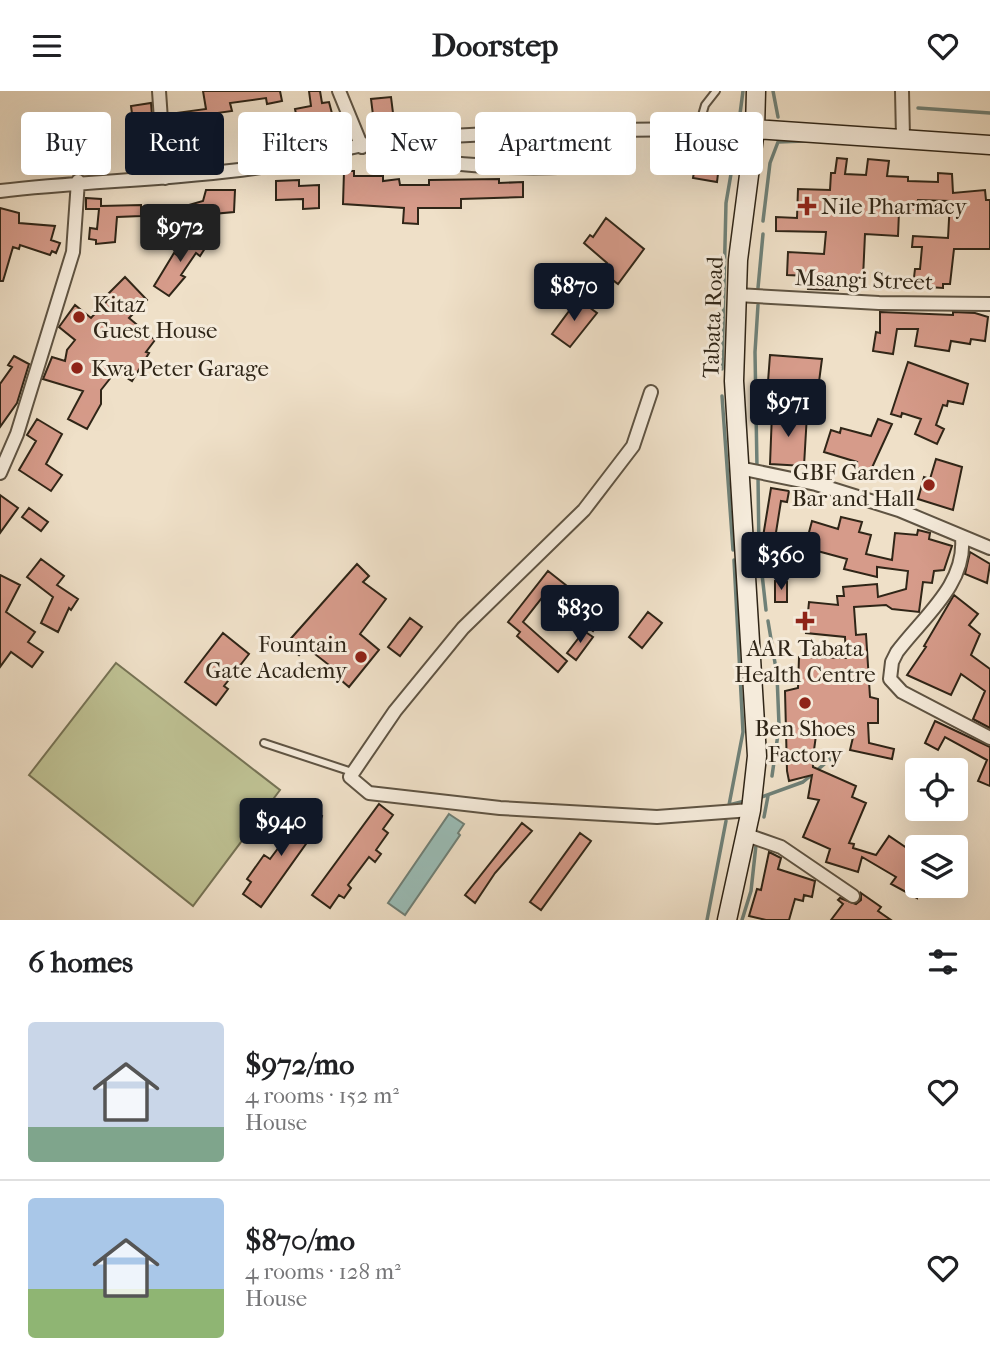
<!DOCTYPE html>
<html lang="en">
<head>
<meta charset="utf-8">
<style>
	:root { --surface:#fff; --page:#f6f6f6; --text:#202124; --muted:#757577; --line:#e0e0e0; --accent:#111827 }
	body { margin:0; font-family:"IM FELL French Canon",serif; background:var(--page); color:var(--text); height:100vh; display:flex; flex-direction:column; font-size:26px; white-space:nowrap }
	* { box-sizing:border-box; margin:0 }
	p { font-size:23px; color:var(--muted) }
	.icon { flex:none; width:38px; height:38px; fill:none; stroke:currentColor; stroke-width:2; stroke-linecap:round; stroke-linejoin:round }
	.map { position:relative; height:829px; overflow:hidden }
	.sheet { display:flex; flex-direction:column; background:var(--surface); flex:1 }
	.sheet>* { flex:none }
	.banner { position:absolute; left:21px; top:21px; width:948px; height:63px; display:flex; gap:14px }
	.controls { position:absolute; left:905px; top:667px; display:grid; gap:14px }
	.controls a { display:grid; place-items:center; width:63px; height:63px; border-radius:7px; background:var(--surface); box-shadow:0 7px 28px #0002; font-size:35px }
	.price { position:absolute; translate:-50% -60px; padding:0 16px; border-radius:7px; background:var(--accent); color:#fff; font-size:23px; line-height:46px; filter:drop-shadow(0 2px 4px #0008) }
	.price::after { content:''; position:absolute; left:50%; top:42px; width:21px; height:16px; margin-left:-10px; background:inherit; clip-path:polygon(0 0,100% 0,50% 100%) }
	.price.selected { background:#222; color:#fff }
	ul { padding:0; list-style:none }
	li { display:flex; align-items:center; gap:21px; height:175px; padding:0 28px }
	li+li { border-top:2px solid var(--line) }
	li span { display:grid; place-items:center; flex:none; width:196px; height:140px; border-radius:7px; color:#555 }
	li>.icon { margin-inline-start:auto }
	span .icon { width:84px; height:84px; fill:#fffc; stroke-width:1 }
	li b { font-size:30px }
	h2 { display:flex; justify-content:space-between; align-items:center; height:84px; padding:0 28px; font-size:30px }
	.pill { padding:0 24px; border-radius:7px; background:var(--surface); box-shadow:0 7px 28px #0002; font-size:24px; line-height:63px }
	.pill.selected { background:var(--accent); color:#fff }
	header { display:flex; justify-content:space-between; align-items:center; height:91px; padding:0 28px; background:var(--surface); font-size:32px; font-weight:700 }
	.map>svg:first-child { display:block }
	.green { fill:#bec193; stroke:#767355; stroke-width:2 }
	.water { fill:#9abdb7; stroke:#6f8077; stroke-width:2 }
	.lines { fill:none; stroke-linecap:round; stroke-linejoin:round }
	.stream { stroke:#6f8077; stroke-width:3.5 }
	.building { fill:#d69b8a; stroke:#2f2517; stroke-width:2 }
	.service-casing { stroke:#5f5443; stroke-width:10 }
	.minor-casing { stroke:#5f5443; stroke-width:16 }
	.secondary-casing { stroke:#2f2517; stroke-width:21 }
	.service { stroke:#f5ebdb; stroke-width:6 }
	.minor { stroke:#f5ebdb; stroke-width:12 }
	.secondary { stroke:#f5ebdb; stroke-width:18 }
	.poi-dot { fill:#8f2418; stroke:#f5ebdb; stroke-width:2.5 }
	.labels { text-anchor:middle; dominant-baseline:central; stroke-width:6; stroke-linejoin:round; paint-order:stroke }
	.poi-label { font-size:23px; fill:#2f2517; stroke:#f5ebdb; text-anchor:start }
	.street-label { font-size:23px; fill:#2f2517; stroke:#f5ebdb }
</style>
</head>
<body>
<header><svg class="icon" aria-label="menu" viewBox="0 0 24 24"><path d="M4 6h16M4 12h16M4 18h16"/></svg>Doorstep<svg class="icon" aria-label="heart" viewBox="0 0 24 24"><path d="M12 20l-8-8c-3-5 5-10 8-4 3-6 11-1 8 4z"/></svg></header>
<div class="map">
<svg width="990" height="829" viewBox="0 0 990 829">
	<rect width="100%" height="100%" fill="#efe0c8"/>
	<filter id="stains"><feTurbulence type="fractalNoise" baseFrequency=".00286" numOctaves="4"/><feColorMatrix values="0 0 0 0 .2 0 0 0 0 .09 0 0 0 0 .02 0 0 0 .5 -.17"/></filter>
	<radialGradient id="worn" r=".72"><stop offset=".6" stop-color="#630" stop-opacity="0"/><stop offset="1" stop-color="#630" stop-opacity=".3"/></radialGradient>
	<path class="green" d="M116,572L280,699L193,815L29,684Z"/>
	<path class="water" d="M449,723L464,733L458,742L460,744L405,824L388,812Z"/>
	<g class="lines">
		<path class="stream" d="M773,0L778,26
			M918,17L990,22
			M740,23L743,0
			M763,130L770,72L778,51L804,50
			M758,197L763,143
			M722,278L726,112L737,48
			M722,305L733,459
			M757,377L755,261L758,214
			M758,384L759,462
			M734,469L743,641L729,714L745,710
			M761,474L766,519
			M768,530L777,584L779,634
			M772,685L778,643
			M759,707L803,691L841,659
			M764,726L768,705
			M707,829L726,730
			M742,829L751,800L756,754"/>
	</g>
	<path class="building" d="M203,0H280L282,10L267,13L266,7L230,12L232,20L217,22L220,42L180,48L176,22L206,18Z
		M309,0H320L322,12L329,11L334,30L299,38L295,18L311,15Z
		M391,6L393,22L373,24L371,8Z
		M151,12L154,49L132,52L130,39L134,38L131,15Z
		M95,37L96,56L57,58V39Z
		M837,67L847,68L845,83L866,84L868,68L889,70L887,85L908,86V90L938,91V82L952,83L953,102L985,99L986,109H990V158H954L950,193H943V197L913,195L915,178H920L922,156H912L913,145L948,147L950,110L918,109L917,122L899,121L898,145L865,143L863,187L839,186L838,199L808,198L809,185L787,184L788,161L824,163L826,141L776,140V126L797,127L798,98L830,99L831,82H835Z
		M696,70L719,74L717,91L693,87Z
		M344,80H354V85H383V90L399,88L400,94H429V89L499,88V92L523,91V106L461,108V117H418V133L403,132L404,117L343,113Z
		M299,89V95L319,94V117L303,118V108L276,109V90Z
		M206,99H235L234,121L213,123L215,132L198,135L200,131L181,137L175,118L203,110Z
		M86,107L101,108V115L141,114V125L117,126L115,151L96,153V149L89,148L90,137L97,138L99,118H86Z
		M0,117L19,122V132L55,135L51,149L60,152L56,162L52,160L50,164L20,154L19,158L13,156L3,190H0Z
		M606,127L644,158L618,193L601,180L607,172L584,152L590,144L593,146Z
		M193,141L209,151L200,165L196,162L181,184L185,186L169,205L154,195L174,162L177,164Z
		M125,186L147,209L129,227L155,249L146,261L149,262L132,290L116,280L101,299V313L87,338L68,328L83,300L43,288L52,266L65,270L67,259L75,249L59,236L75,214L91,227L110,207L107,204Z
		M578,208L597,222L570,256L552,243Z
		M880,221L953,224V221L975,222L988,226L985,250L971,248L970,253L951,250L949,260L915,255L918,238H897L893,263L873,260L876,241L880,242Z
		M770,264L822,268L817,306L767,304Z
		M14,265L29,273L17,312L0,336V293L12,276L8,274Z
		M908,271L968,293L963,313L948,310L947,315L943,314L936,334L944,338L937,353L915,343L921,328L902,322L901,326L891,323Z
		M772,322L807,323L804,375L770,373Z
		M37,328L62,343L46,373L62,384L51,400L19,379L36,350L27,344Z
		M878,328L892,333L870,381L855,376L857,371L824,361L831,339L840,342L841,337L871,345Z
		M936,368L962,376L953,419L918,408L924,386L930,388Z
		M771,397L789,400L787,411L781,410L774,454L762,452Z
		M0,404L18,417L0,442Z
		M29,417L48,431L41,440L22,426Z
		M841,426L862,431L859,441L871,444L866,463L892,469L895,442L917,444L918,439L930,442L929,448L952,455L944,479L934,480L932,492L923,491L919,521L892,518L886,514L854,516L856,544L866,543L870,606L878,608V632H868L869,652L894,658L892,668L850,659L854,642L836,643V636L817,637L814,659L812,660L813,676L856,695L852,706L866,712L849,752L854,753L853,757L876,764L889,745L917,764V807L891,793L896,786L862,766L858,781L826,771L830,758L803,746L819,709L808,707L812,684L789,690L787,680L785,600L798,597L799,566L846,567L845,546L806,542L809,511L838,514L837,505H844L843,496L877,493L878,506L906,498L908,480L877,476V486L844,478L847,468L810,458L814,447L808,445L812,430L838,438Z
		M970,461L990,473L987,492L965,483Z
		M41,468L64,485L57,494L78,508L71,519L69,517L58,541L41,532L53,506L27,486Z
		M357,473L369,485L363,491L386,508L360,543L379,559L349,596L335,584L338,581L306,556L299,564L286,553Z
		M548,480L605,525L593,540L545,503L523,531L567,570L558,581L517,545L520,541L508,531Z
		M0,484L20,494L6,521L35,541L28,551L43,561L32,576L11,561L0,576Z
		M775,490L787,491V511H775Z
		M954,504L978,523L969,534L980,543L971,564L990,578V637L973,628L985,600L961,583L951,604L907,584L926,556L924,555Z
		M648,521L662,532L642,557L629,546Z
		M410,527L422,536L400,565L388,556Z
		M584,540L593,546L576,569L567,562Z
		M223,542L249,563L224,595L228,598L216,614L185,591Z
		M935,630L990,656V695L978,690L987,669L945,646L938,659L925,652Z
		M379,713L393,724L383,738L388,742L376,759L381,763L375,771L369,766L348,794L351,797L344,807L339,804L330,817L312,804Z
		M309,716L322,725L318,736L261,816L243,803L251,791L247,788L264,764L270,768L282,752L276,748L288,733L294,737Z
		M522,732L532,740L495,782L475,812L465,804Z
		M580,742L591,750L541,819L530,811Z
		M769,761L781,767L778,778L815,790L812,806L804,804L803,810L795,808L789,829H766L749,825L757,798L761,799Z
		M861,802L881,816L878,820L891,829H831L843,813L838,809L840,807L856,813L861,809Z"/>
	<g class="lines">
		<defs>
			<path id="service" d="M698,38L705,14L716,0
				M264,652L352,681"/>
			<path id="minor" d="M159,0L165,87
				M339,0L362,56
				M902,0L903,46
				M391,50V61L398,66C461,74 531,81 595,73L601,64L598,38
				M0,100C84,90 169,89 254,77C301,71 347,54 394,49C514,39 635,38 755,38
				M737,204L879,212L990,213
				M651,301L633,355L584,419L463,537L395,620L350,686L369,702L500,717L657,726L751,719
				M739,377L816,393L899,419L990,457
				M0,382L17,343L73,161L78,90
				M962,447C966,494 923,526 897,561L892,571L890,588L902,601L990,647
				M744,743L781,756L853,805"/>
			<path id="secondary" d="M755,38L990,54
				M727,829L751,719L757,665L734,290L738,169L755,38L756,0"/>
		</defs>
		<use href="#service" class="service-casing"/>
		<use href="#minor" class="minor-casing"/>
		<use href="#secondary" class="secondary-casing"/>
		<use href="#service" class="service"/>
		<use href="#minor" class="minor"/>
		<use href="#secondary" class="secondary"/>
	</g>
	<g class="poi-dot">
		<path d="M803.5 104.5h7v7h7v7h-7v7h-7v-7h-7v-7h7z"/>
		<circle cx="79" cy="226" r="7"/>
		<circle cx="77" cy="277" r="7"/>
		<circle cx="929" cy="394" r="7"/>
		<path d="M801.5 519.5h7v7h7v7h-7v7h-7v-7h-7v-7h7z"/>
		<circle cx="361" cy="566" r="7"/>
		<circle cx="805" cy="612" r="7"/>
	</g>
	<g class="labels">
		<g class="poi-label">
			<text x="821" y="115">Nile Pharmacy</text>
			<text x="93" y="213">Kitaz<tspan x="93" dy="26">Guest House</tspan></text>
			<text x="91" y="277">Kwa Peter Garage</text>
			<text x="915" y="381" text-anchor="end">GBF Garden<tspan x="915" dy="26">Bar and Hall</tspan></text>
			<text x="347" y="553" text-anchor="end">Fountain<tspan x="347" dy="26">Gate Academy</tspan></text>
			<text x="805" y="557" text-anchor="middle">AAR Tabata<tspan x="805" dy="26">Health Centre</tspan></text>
			<text x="805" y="637" text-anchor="middle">Ben Shoes<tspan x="805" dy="26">Factory</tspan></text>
		</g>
		<g class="street-label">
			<text transform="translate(864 189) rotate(2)">Msangi Street</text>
			<text transform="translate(713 226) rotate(-88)">Tabata Road</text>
		</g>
	</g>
	<rect width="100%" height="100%" filter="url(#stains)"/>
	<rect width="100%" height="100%" fill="url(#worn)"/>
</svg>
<div class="controls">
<a><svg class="icon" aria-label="locate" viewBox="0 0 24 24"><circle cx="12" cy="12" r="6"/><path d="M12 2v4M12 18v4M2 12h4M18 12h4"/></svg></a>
<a><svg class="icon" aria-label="layers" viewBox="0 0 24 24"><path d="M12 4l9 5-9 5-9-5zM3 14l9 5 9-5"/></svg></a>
</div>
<b class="price selected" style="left:180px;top:173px">$972</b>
<b class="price" style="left:574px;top:232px">$870</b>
<b class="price" style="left:788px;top:348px">$971</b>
<b class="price" style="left:781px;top:501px">$360</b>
<b class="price" style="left:580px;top:554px">$830</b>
<b class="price" style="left:281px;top:767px">$940</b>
<div class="banner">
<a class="pill">Buy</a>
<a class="pill selected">Rent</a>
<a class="pill">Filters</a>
<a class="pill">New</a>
<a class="pill">Apartment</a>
<a class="pill">House</a>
</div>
</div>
<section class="sheet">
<h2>6 homes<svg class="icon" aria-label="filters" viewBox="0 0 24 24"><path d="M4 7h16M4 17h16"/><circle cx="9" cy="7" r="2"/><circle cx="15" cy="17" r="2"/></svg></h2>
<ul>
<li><span style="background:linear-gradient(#c9d6e8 75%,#7fa58c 0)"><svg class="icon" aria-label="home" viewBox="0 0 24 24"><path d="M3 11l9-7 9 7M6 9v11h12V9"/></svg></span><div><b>$972/mo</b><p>4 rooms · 152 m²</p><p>House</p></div><svg class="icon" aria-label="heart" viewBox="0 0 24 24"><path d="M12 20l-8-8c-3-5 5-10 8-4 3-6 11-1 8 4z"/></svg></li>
<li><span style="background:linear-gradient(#a9c7e8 65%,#8fb573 0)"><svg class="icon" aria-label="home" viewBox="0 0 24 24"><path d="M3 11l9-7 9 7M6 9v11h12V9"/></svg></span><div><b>$870/mo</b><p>4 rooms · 128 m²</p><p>House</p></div><svg class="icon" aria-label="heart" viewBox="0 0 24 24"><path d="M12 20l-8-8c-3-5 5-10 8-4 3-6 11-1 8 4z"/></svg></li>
</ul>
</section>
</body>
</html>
